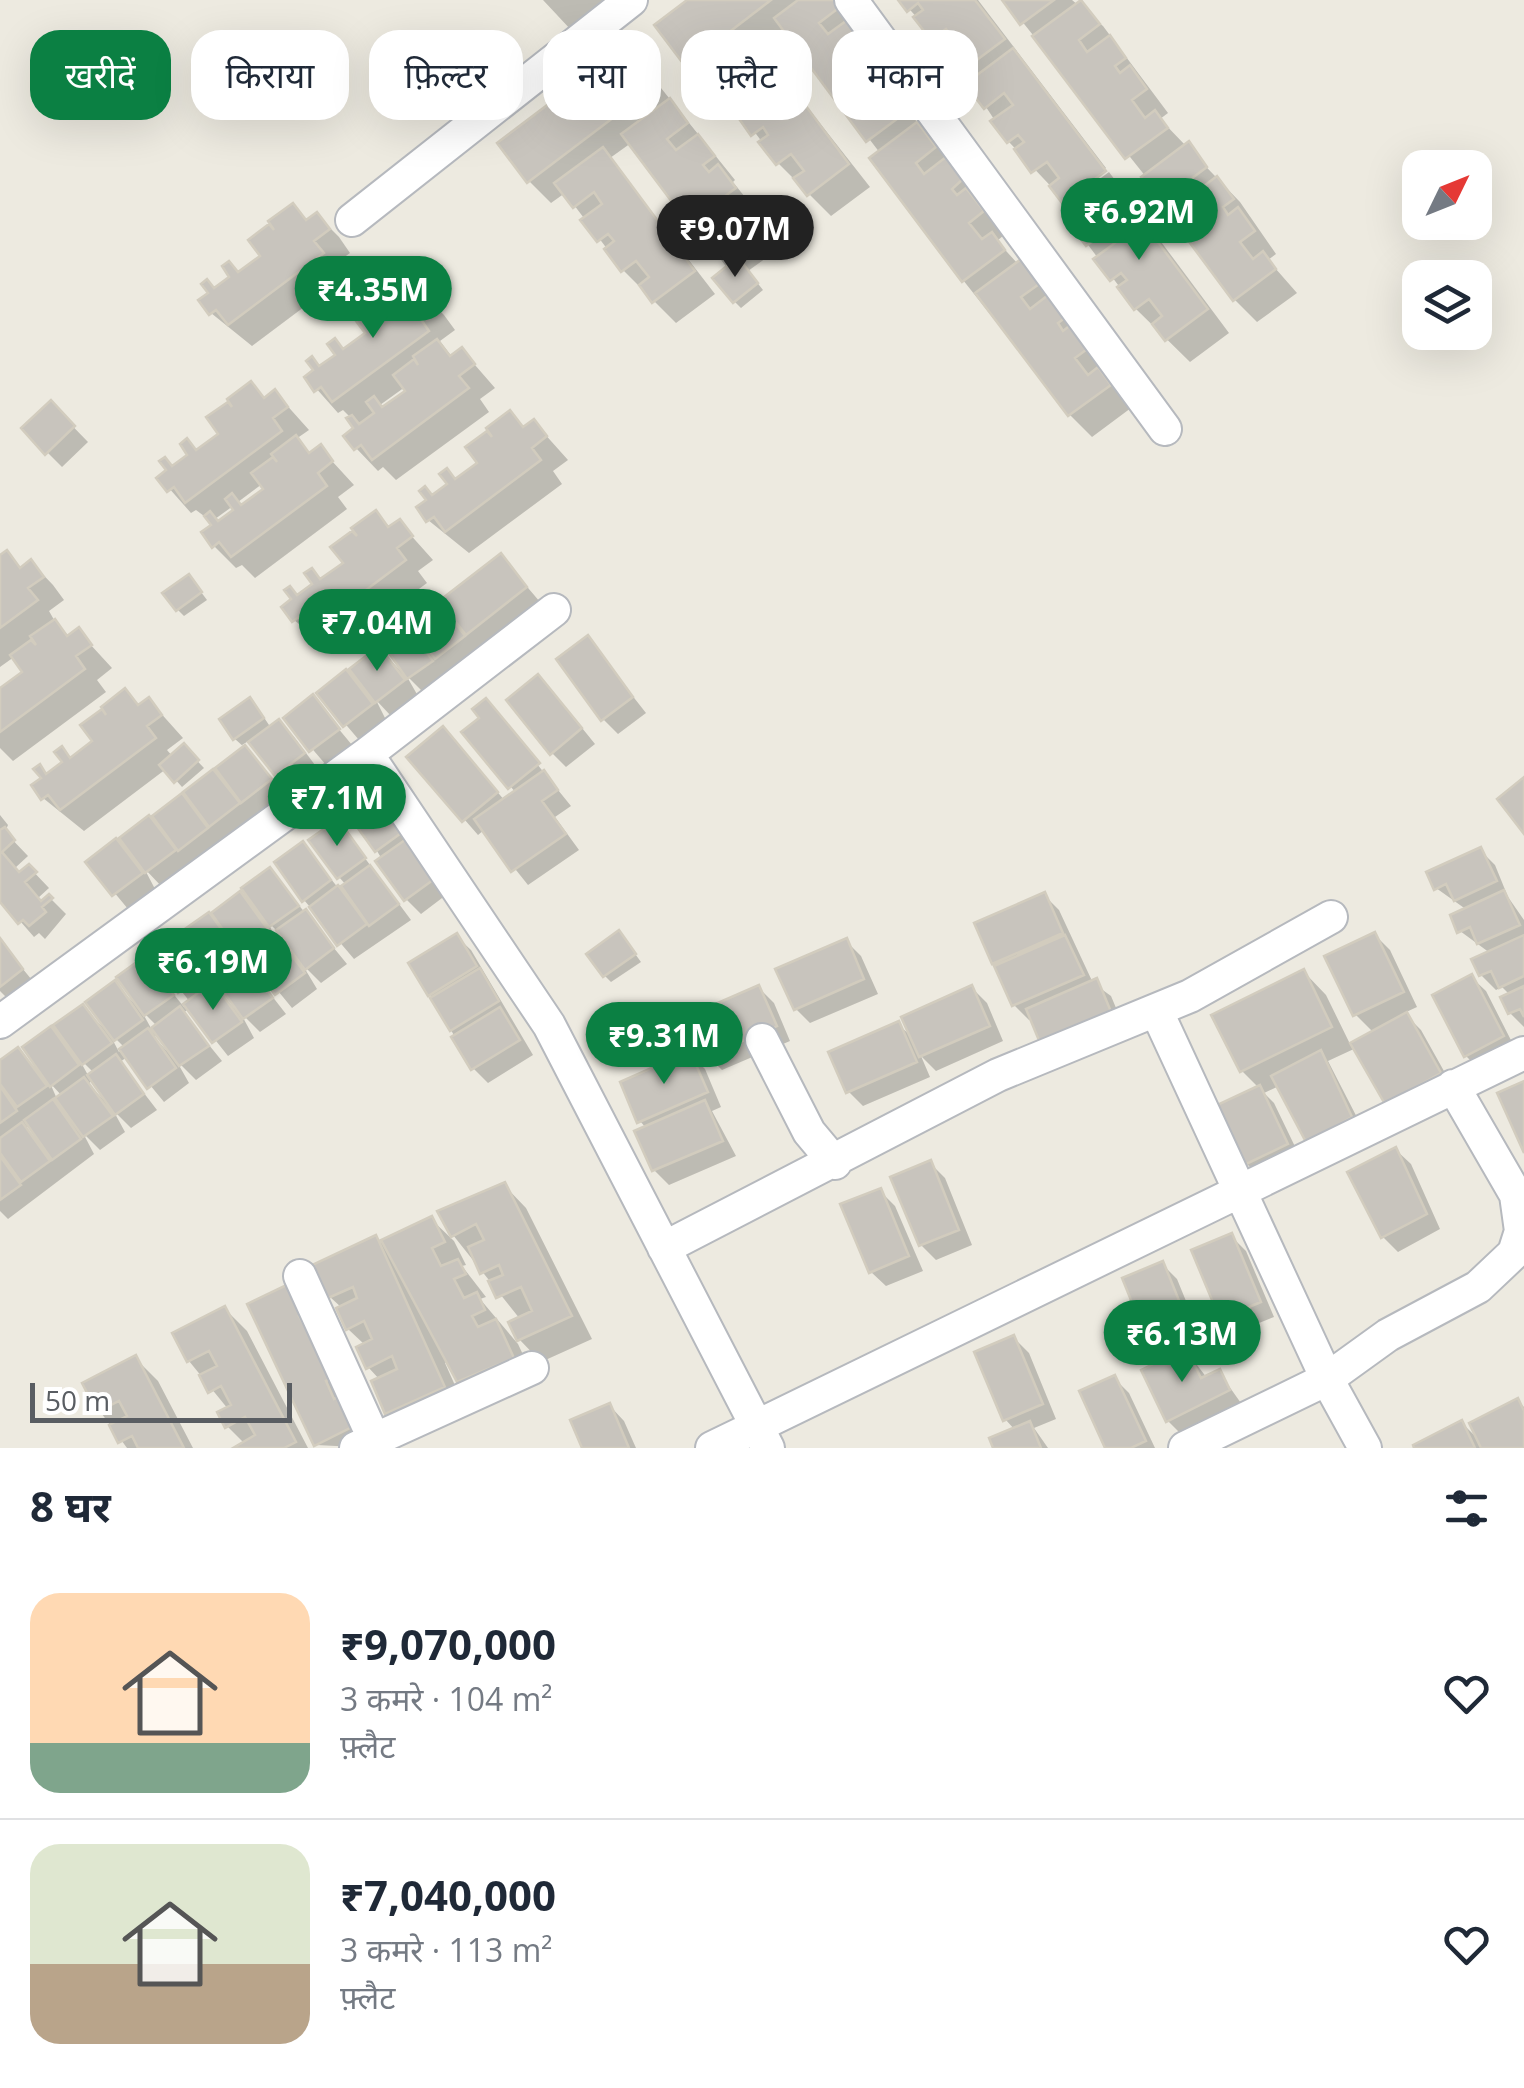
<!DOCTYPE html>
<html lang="hi">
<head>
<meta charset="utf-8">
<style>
	:root { --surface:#fff; --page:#f6f6f7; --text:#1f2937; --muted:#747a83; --line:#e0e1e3; --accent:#0b8043 }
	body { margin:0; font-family:"Open Sans","Noto Sans Devanagari",sans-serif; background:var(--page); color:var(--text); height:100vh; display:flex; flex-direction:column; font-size:38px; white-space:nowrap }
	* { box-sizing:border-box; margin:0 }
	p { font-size:32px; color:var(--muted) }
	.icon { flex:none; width:55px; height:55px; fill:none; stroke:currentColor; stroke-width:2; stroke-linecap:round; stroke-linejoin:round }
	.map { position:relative; height:1448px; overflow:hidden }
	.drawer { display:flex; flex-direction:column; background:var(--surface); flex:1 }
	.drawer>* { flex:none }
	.hud { position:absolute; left:30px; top:30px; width:1000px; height:90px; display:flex; gap:20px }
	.needle { width:65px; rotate:47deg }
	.fabs { position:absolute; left:1402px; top:150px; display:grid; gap:20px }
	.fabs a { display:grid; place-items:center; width:90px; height:90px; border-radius:20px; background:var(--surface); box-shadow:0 10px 40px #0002; font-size:50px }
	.scale { position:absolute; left:30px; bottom:25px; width:262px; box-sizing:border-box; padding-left:10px; border:5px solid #595d62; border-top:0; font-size:28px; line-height:35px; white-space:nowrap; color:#595d62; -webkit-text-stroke:8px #fff; paint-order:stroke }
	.price { position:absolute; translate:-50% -85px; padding:0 22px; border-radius:35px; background:var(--accent); color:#fff; font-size:32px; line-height:65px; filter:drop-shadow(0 2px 5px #0008) }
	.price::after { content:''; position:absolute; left:50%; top:60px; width:30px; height:22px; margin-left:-15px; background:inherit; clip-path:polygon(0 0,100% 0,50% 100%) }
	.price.active { background:#222; color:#fff }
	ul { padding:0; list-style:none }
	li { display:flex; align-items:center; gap:30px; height:250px; padding:0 30px }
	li+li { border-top:2px solid var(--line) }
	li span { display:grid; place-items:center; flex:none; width:280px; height:200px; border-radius:30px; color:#555 }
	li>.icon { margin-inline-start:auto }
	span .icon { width:120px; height:120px; fill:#fffc; stroke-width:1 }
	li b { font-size:42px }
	h2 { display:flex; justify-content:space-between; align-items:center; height:120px; padding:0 30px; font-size:42px }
	.chip { padding:0 35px; border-radius:30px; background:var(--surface); box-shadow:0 10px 40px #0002; font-size:35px; line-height:90px }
	.chip.active { background:var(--accent); color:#fff }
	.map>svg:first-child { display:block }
	.shadow { fill:#0003; fill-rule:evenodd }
	.building { fill:#c8c4bd; stroke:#d2ccbe; stroke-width:2.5 }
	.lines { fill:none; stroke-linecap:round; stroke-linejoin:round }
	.street-casing { stroke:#b6b9be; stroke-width:36 }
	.street { stroke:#fff; stroke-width:32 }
</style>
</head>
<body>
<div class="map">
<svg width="1524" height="1448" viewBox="0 0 1524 1448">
	<rect width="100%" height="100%" fill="#edeae0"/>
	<path class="shadow" d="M543,0H610L572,31Z
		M691,0H836L908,95L900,101L983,203L980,206L1004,235L997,241L1018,264L1024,261L1111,370L1103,376L1131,408L1092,437L1070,415L963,280L880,153L785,29L760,47L870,187L831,216L778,163L716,81L709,86L687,64Z
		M901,0H978L1106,168L1074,192V198L1109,172L1229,333L1190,362L1136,309L1071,222L1079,216L1009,142L986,107L974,80Z
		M1005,0H1072L1103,26L1168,113L1160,119L1240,202L1276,254L1268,260L1297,293L1257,322L1235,300L1146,177Z
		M628,47L735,180L733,182L756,211L748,217L777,250L748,271L763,290L741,308L734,301L728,269L631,143L610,158L715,294L676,323L623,270L565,193L551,203L529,181ZM714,188L739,213L735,217L710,192Z
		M293,207L308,222L317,215L339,237L350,253L335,264L344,277L252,346L211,313L215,291L263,257L251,240Z
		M398,283L413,299L422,293L444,315L455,330L440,341L452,357L462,350L495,388L480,399L489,412L396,480L383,467L378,471L356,448L357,429L351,418L343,410L338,413L307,378L368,334ZM405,387L408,392L384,409L380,405Z
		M251,384L266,399L275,392L309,430L296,439L311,454L320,448L354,485L338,497L347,509L255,578L242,565L236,568L214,546L212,522L196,510L191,513L160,478L221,434L209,418ZM262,484L266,489L242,507L238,502ZM233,506L236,510L219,523L215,519Z
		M51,404L88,442L62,467L24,429Z
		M510,413L525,429L534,422L568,460L553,471L562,484L469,553L428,520L433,498L481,463L469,447Z
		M375,513L391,528L399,522L433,560L418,571L427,583L334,652L294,620L298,597L346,564L334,547Z
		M7,554L22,569L31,562L53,585L64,600L49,611L57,625L70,637L78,631L112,668L97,680L106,692L13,761L0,748V689L25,672L14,657L0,667V559Z
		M501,556L540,602L423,692L406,675L418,696L391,716L376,700L386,720L359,740L319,693L379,649L401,671L385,644Z
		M195,584L207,600L184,616L178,610Z
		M587,638L646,713L618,734L603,719Z
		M125,692L140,707L149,700L183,738L167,750L173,757L184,747L204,768L182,787L166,769L84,831L43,798L48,776L96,742L84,726Z
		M553,692L595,744L566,767L552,753Z
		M313,698L352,745L326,765L286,718Z
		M486,701L571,806L555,817L579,850L528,885L484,830L478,835L410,757L457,744L505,801L516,793L465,732L482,718Z
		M257,707L271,728L279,722L294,737L318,769L291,789L250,740L242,745L285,795L162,887L144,868L155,889L128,909L89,862L116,842L136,862L123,839L213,772L230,786L245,748L235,739L222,720Z
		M376,795L446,895L421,914L406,899L377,851Z
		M0,815L8,825L5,832L28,856L15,868L20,874L29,867L49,888L38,898L42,903L49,897L66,914L45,939L39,933L34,937L0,898Z
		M338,822L411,920L354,959L304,900L303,844L339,889L346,885L339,877Z
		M1480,850L1495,865L1508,897L1524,920V1027L1510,1013V995L1502,987L1496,990L1481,975L1490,953L1460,931L1467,910L1436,888Z
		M270,870L347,964L321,983L302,964L317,989L292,1008L256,964L250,968L286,1014L260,1032L240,1012L254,1038L228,1056L190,1008L183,1013L222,1061L196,1080L176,1060L189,1083L164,1102L127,1057L120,1062L157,1110L131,1128L113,1110L125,1132L100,1150L83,1133L94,1154L8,1219L0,1211V1064L18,1050L36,1069L51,1029L69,1048L83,1008L106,1030L114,983L134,1003L145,959L184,1007L190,1002L153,955L240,894L257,911ZM268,922L286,940L295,957L275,938ZM223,987L237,1006L234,1008L218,991ZM141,1010L157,1026L152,1030ZM108,1031L125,1048L119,1052ZM158,1034L169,1048L166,1050L154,1037ZM78,1057L94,1073L89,1077ZM93,1080L106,1098L104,1100L88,1084ZM50,1083L62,1096L57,1099ZM30,1125L41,1140L39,1142L25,1129Z
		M1044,895L1059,910L1093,983L1111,996L1127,1034L1029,1020L1014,1005L994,962Z
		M1375,935L1390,950L1417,1007L1404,1013L1421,1030L1454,1089L1401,1117L1356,1048L1328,1061L1365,1133L1322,1155L1279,1086L1264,1093L1274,1103L1301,1159L1261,1178L1246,1163L1259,1088L1242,1071L1304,972L1326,995L1351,1046L1374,1033L1356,1015Z
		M456,936L471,950L533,1055L488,1083L473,1068L430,994Z
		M625,940L641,962L611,982L605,976Z
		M0,941L36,985L12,1003L0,991Z
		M846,941L861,956L878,994L810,1023L796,1009Z
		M1471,977L1486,991L1517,1052L1481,1071L1466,1056L1435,996Z
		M759,988L774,1003L790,1041L722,1070L708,1056Z
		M972,988L987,1003L1003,1041L936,1071L921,1056L930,1077L863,1106L848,1091L898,1024L914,1039Z
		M690,1054L705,1069L721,1107L712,1111L736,1156L669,1185L654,1170L646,1128L640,1121Z
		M1396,1150L1411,1164L1440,1229L1398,1252L1383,1237Z
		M930,1163L945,1178L972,1245L936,1260L921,1245Z
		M504,1185L526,1208L592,1339L541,1362L519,1339L520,1319L453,1235Z
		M880,1191L895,1206L923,1271L886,1286L871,1272Z
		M431,1219L454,1241L466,1265L462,1266L486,1297L480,1299L518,1344L535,1380L482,1403L459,1381L448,1361L445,1363L466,1410L410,1435L388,1412L380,1380L368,1367L365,1345L348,1329L342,1308L330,1297L376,1238L381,1243Z
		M1231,1236L1246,1251L1274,1317L1237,1332L1222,1317Z
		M1162,1264L1177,1279L1204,1345L1187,1352L1207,1378L1219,1372L1243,1406L1183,1436L1168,1421L1167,1360L1153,1345Z
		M296,1283L376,1448L316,1445L250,1305Z
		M225,1309L247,1331L308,1448H236L244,1443L227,1426L228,1409L189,1361Z
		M1014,1338L1029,1353L1056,1419L1034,1428L1048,1448H996L1015,1430L1005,1419Z
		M135,1358L158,1381L193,1448H127L99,1410Z
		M1114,1378L1129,1393L1155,1448H1108Z
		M1518,1401L1524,1407V1448H1417L1462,1423L1479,1440Z
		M610,1406L624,1421L636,1448H584Z"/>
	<path class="building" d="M687,0H771L685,66L654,25Z
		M798,0H835L840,7L819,23L828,34L850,18L867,40L855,49L861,55L871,48L888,72L873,83L886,100L895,92L909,110L866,142L774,18Z
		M898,0H975L1005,39L962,71L949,54L959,46L946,29L931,40L913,17L923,10L918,3L907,12Z
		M1002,0H1054L1020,25Z
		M1081,0L1100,24L1079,40L1087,52L1110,35L1126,58L1115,66L1120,73L1130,65L1147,89L1132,100L1145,118L1155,110L1168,128L1125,159L1032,36Z
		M757,40L849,164L807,196L793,178L804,171L791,154L776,165L758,142L768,135L763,127L751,136L735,113L757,97L748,86L727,101L709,76Z
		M628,44L659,83L527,183L497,143Z
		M1013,48L1106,171L1062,203L1049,186L1059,178L1047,162L1031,173L1014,149L1024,142L1018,135L1007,143L990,121L1013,105L1004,93L984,109L965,84Z
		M670,98L688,123L667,139L676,150L698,134L715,156L703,165L709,172L718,164L736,188L721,199L734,216L743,209L756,226L714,258L621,134Z
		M917,122L936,147L916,163L924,174L946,157L963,179L952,189L957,195L966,188L984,211L969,223L982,239L992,232L1005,250L962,282L869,158Z
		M1189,141L1207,167L1187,182L1195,193L1217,176L1234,199L1223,207L1228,215L1238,207L1255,231L1240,242L1253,259L1263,251L1276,269L1233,301L1141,177Z
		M603,147L695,271L652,303L639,285L649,277L636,261L621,272L604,249L614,241L608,234L597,242L580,220L602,204L594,192L573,208L554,183Z
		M1116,186L1208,309L1165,341L1152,324L1162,316L1149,299L1134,310L1117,287L1127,280L1121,273L1110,281L1093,259L1115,243L1107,231L1086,246L1068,222Z
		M293,203L306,220L317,212L330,229L314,241L324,253L228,325L216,310L209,315L198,300L208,293L201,284L207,279L214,288L229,277L222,266L229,261L238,272L260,256L248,240L269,224L274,230L268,221Z
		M738,257L758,283L733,303L712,278Z
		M1024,257L1042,282L1021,297L1030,309L1052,292L1069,315L1058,323L1063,331L1073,323L1090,347L1075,358L1088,375L1098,367L1111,385L1068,416L975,293Z
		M398,280L411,298L422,289L435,306L420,318L429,331L332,402L321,387L314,392L304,377L313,370L306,361L312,356L319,366L335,355L327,344L335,338L343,349L365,333L353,317L375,301L379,307L373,298Z
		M437,339L450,356L462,347L475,364L459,376L469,388L372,460L361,445L354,450L343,436L353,428L346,418L352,415L359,424L374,413L366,402L374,396L382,407L405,391L393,375L414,359L418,365L413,356Z
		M251,381L264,398L275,389L288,407L273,418L282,431L185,503L174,487L167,492L156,478L166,470L159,461L165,457L172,466L187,455L180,444L187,438L196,450L218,434L206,417L228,402L232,407L227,399Z
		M51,400L75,426L45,455L21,428Z
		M510,410L523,427L534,419L547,436L532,448L541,460L445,532L434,517L426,522L416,507L426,500L419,491L425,486L432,495L447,484L439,474L447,468L455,479L477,463L465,447L487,431L492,437L486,428Z
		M296,435L309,453L321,444L333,461L318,473L327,486L231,557L219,542L212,548L201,532L211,525L204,516L210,511L218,521L233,510L225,499L232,493L241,505L263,489L251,473L273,457L277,462L271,454Z
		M376,510L388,527L400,519L413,536L397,548L406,560L310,632L299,617L292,622L281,607L291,599L284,590L290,586L297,595L312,584L304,573L312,568L320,579L343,563L330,547L352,531L357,536L351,528Z
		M7,550L20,568L31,559L44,577L28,588L38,600L0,628V555Z
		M501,553L527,587L466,635L439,601Z
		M189,574L202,592L176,611L162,593Z
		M439,601L465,636L435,659L408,624Z
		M55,619L67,636L79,627L92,645L76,656L85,669L0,732V688L22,672L10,655L31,640L36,645L30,636Z
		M407,626L433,661L407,679L382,643Z
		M588,635L633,697L601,721L556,659Z
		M379,646L405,680L375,703L349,669Z
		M346,669L373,704L343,727L316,693Z
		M538,674L582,728L550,755L506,700Z
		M125,688L138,705L149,697L162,715L147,726L156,738L60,810L48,795L41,800L31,785L41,778L33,769L40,764L46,774L62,762L54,752L62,746L70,758L92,741L80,725L102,709L106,715L101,707Z
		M313,694L340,729L309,752L283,718Z
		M250,697L264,718L233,740L219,719Z
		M486,698L540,763L508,789L461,732L479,718L472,709Z
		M279,719L305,753L275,776L248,742Z
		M443,726L498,792L462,822L406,757Z
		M184,743L199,760L174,783L159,765Z
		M245,745L272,779L241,803L215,768Z
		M213,769L240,803L209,827L183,792Z
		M544,770L558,790L542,801L566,834L511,872L474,819Z
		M1524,777V834L1497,799Z
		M376,791L404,831L375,852L347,813Z
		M182,793L208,828L178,851L152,816Z
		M149,815L176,850L145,873L119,838Z
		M338,819L366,858L337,879L308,840Z
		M5,827L15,840L2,852L19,872L29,864L37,872L25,882L41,901L49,894L53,898L42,907L46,912L29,926L23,920L18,924L0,902V830Z
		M116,838L143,873L112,896L85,862Z
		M405,840L433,880L404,901L375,861Z
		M303,841L331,880L302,902L274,862Z
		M1481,847L1497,881L1454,901L1446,884L1434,890L1426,872Z
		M370,865L399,904L369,926L341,886Z
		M270,867L299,906L269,927L241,888Z
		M338,885L367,924L337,946L309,907Z
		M1504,890L1520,925L1477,944L1470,927L1457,933L1450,915Z
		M240,891L269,931L239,952L211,913Z
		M1045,892L1063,933L992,964L974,923Z
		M306,909L334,948L305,970L276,930Z
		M209,912L237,951L207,972L179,933Z
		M619,930L636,954L603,977L586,954Z
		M1375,932L1404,992L1353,1016L1324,956Z
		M179,933L207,972L178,993L149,954Z
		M457,933L477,966L428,996L408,963Z
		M276,935L305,973L275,995L247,956Z
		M1065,935L1084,975L1012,1006L994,966Z
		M1524,935V976L1499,988L1491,971L1479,976L1471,959Z
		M0,938L23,969L0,987Z
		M847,938L864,979L794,1010L775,969Z
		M145,956L174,995L144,1016L116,977Z
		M245,959L273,998L243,1019L215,980Z
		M480,968L499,1001L450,1031L430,998Z
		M1304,969L1332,1027L1240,1072L1211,1015Z
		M1472,974L1504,1036L1464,1057L1432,995Z
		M1097,978L1114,1019L1043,1050L1026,1009Z
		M115,980L143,1020L114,1041L85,1002Z
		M213,982L242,1022L212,1043L183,1004Z
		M759,985L777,1026L706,1057L688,1016Z
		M972,985L990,1026L919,1057L901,1017Z
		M1524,986V1017L1520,1009L1508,1014L1500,997Z
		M83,1004L112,1043L82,1065L53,1025Z
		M180,1006L209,1046L179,1066L151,1028Z
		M500,1007L520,1040L471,1070L451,1037Z
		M1407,1012L1441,1073L1385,1104L1350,1043Z
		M899,1021L917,1062L846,1093L828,1052Z
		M51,1026L79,1065L50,1087L22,1047Z
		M148,1028L176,1068L147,1089L119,1049Z
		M18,1047L47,1086L17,1107L0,1084V1060Z
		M1321,1050L1352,1117L1306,1142L1271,1076Z
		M690,1051L708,1092L637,1123L620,1082Z
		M116,1054L144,1094L115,1115L87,1075Z
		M84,1077L113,1116L83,1137L55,1098Z
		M1524,1081V1153L1497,1093Z
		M1260,1085L1288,1144L1244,1165L1217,1105Z
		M0,1086L17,1111L0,1123Z
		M53,1099L81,1139L52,1160L24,1120Z
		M705,1100L723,1141L652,1171L634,1131Z
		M22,1122L50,1161L21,1182L0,1153V1138Z
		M1396,1147L1427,1214L1381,1238L1347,1172Z
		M0,1156L21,1185L0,1200Z
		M931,1160L959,1230L919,1246L890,1177Z
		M505,1182L572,1316L517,1341L508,1322L532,1311L521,1287L496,1298L488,1281L503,1275L499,1265L480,1274L468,1247L484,1240L476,1224L451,1237L437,1211Z
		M881,1188L909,1256L869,1273L840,1204Z
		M432,1216L445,1242L432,1248L441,1266L458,1259L466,1274L454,1279L464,1298L477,1292L485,1310L472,1316L478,1327L496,1319L514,1358L457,1382L381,1240Z
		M1232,1233L1261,1302L1220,1319L1191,1250Z
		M376,1235L445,1387L385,1414L371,1381L397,1369L392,1356L366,1369L356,1347L372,1339L364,1321L346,1330L336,1308L357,1298L353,1287L328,1298L312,1265Z
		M1163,1261L1191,1330L1150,1347L1122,1278Z
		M297,1280L311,1310L299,1316L304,1325L316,1319L336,1377L326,1381L334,1399L346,1393L360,1423L314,1446L247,1304Z
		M225,1306L296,1442L284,1448H233L255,1435L245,1417L225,1428L217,1412L231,1405L221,1386L208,1393L199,1375L217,1366L209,1351L187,1362L172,1333Z
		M1014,1335L1043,1404L1003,1421L974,1352Z
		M1186,1348L1201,1378L1220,1369L1230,1390L1166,1422L1141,1370Z
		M136,1355L184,1448H138L132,1436L118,1443L109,1425L127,1416L119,1401L97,1412L82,1383Z
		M1115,1375L1146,1441L1131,1448H1105L1079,1391Z
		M1518,1398L1524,1411V1448H1481L1469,1423Z
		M610,1403L629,1448H582L570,1420Z
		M1462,1420L1475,1448H1414L1413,1445Z
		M1030,1421L1041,1448H993L989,1438Z"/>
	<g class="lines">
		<defs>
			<path id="street" d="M851,0L1165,429
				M352,220L631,0
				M367,754L549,1025L768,1448
				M1157,1012L1327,1379L1365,1448
				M0,1022L367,754L554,610
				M762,1040L809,1132L835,1163
				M664,1248L998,1075L1190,996L1331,917
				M300,1276L374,1439L372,1448
				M356,1448L532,1368
				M712,1448L1524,1053
				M1185,1448L1327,1379L1388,1335L1478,1287L1514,1253L1521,1231L1516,1195L1453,1086"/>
		</defs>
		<use href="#street" class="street-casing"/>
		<use href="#street" class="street"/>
	</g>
</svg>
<div class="fabs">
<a><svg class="needle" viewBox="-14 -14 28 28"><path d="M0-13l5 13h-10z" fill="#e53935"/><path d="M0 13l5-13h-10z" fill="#747a83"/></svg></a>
<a><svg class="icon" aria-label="layers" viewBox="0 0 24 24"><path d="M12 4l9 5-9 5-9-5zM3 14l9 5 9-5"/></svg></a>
</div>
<div class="scale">50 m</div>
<b class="price" style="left:1139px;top:263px">₹6.92M</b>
<b class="price active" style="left:735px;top:280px">₹9.07M</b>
<b class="price" style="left:373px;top:341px">₹4.35M</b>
<b class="price" style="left:377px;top:674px">₹7.04M</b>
<b class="price" style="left:337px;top:849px">₹7.1M</b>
<b class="price" style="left:213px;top:1013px">₹6.19M</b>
<b class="price" style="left:664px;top:1087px">₹9.31M</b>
<b class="price" style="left:1182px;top:1385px">₹6.13M</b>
<div class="hud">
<a class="chip active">खरीदें</a>
<a class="chip">किराया</a>
<a class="chip">फ़िल्टर</a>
<a class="chip">नया</a>
<a class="chip">फ़्लैट</a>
<a class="chip">मकान</a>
</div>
</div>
<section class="drawer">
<h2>8 घर<svg class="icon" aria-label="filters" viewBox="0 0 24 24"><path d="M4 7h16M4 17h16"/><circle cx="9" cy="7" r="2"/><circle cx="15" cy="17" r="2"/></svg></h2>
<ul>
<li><span style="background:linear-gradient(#ffd9b3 75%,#7fa58c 0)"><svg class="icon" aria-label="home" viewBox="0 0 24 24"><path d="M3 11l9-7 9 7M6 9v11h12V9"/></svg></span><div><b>₹9,070,000</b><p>3 कमरे · 104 m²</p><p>फ़्लैट</p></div><svg class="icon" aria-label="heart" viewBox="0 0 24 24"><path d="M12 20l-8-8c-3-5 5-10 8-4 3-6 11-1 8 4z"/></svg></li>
<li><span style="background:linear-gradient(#dfe7d0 60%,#b9a48a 0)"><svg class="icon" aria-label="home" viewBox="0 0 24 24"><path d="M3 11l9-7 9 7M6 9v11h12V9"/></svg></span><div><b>₹7,040,000</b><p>3 कमरे · 113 m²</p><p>फ़्लैट</p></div><svg class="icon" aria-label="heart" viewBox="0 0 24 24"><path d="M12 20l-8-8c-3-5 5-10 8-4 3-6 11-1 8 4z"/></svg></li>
</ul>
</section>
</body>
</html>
